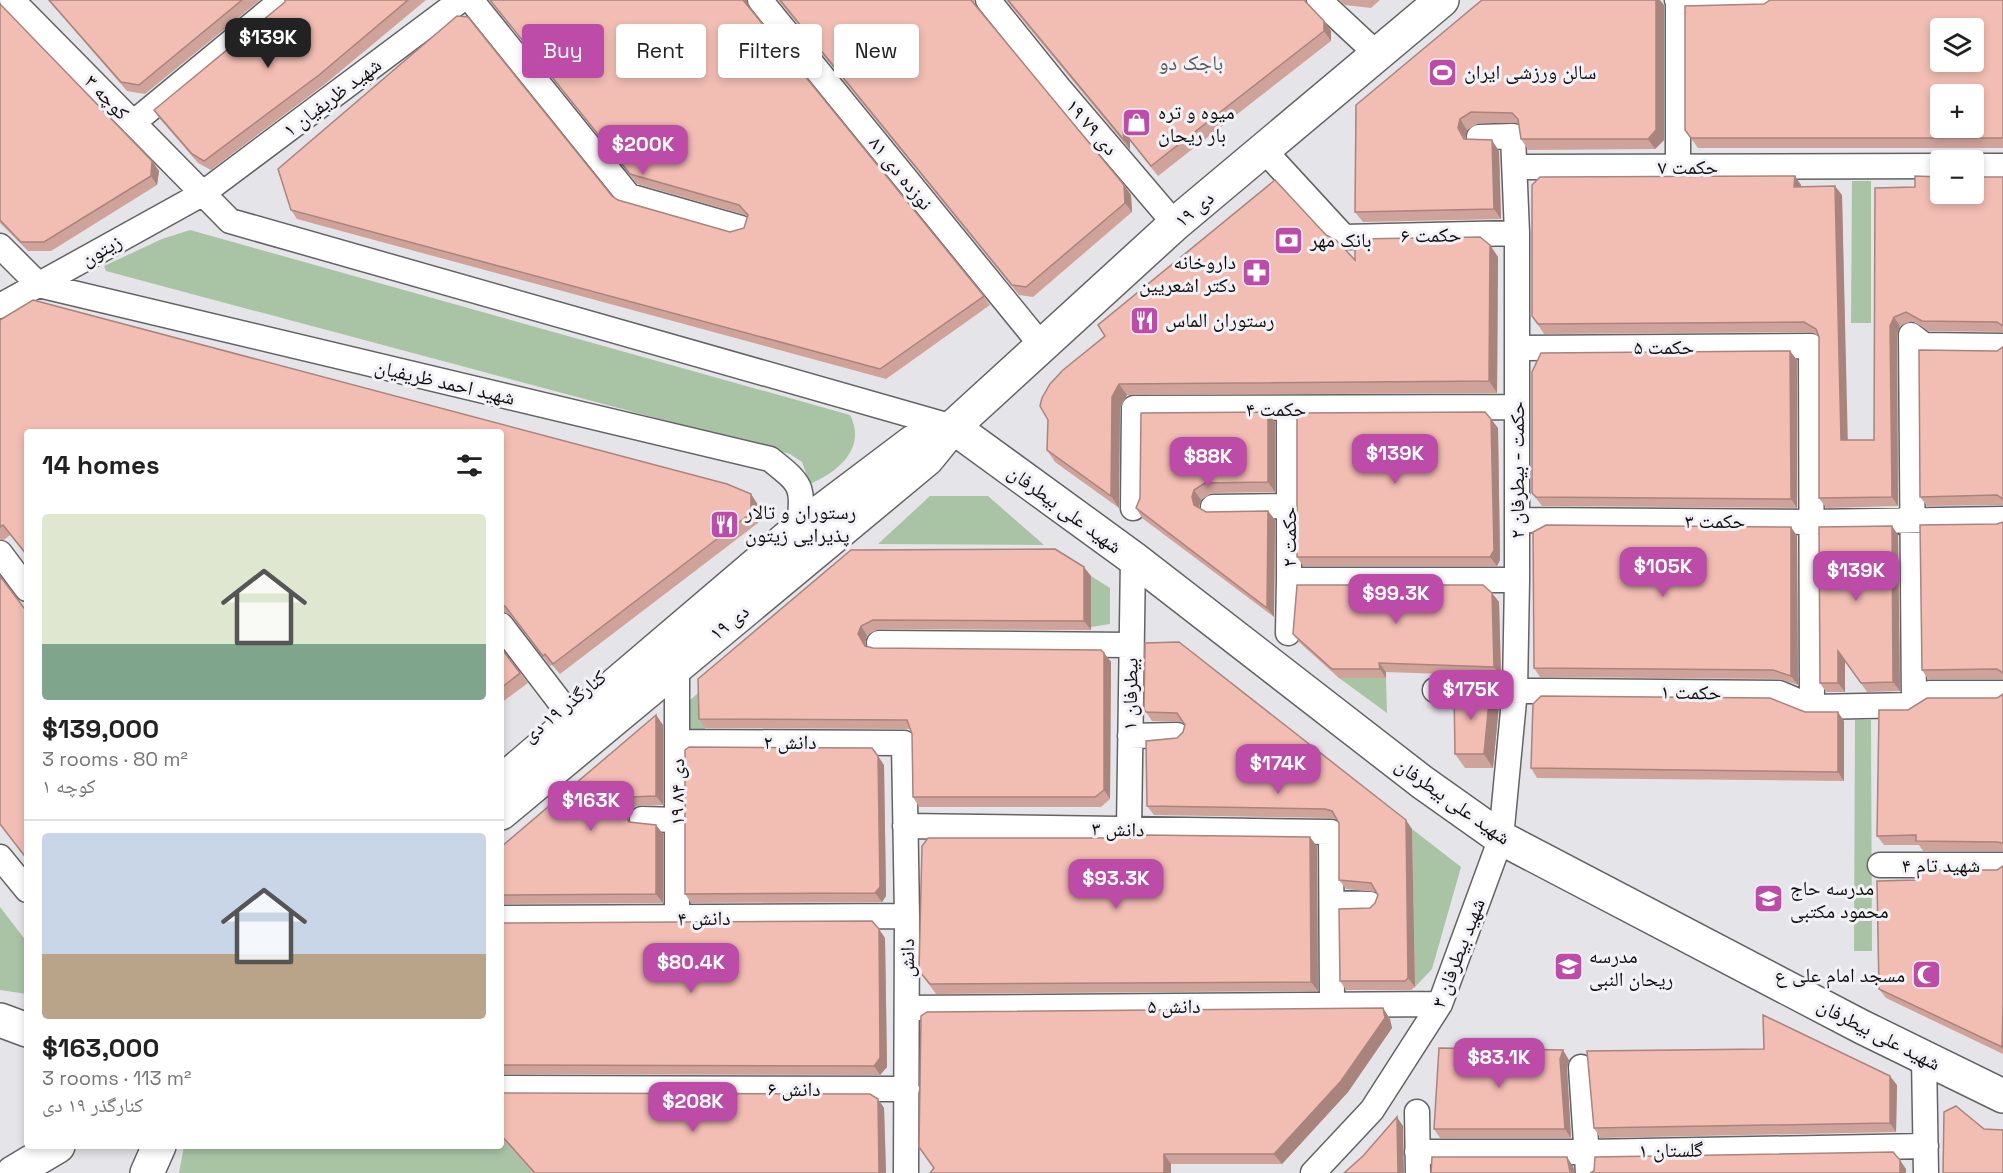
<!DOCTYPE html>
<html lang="en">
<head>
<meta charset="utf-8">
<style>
	:root { --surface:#fff; --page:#f2f2f2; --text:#222; --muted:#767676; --line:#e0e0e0; --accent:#bc4ca8 }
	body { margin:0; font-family:"Space Grotesk","Noto Naskh Arabic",sans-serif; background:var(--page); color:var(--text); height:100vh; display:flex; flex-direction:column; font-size:22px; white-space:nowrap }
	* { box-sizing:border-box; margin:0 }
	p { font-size:20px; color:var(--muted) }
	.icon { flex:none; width:33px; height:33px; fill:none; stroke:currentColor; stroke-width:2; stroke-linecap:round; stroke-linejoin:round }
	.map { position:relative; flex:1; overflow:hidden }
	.drawer { position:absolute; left:24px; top:429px; width:480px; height:720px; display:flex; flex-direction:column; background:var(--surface); border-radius:6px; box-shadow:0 3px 9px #0003 }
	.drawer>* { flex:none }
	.top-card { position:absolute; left:522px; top:24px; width:570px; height:54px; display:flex; gap:12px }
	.controls { position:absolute; left:1930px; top:18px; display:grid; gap:12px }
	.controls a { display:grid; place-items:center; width:54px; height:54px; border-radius:6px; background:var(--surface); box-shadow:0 3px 9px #0003; font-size:30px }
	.price { position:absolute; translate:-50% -51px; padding:0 14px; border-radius:12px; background:var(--accent); color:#fff; font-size:20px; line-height:39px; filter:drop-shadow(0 2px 3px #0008) }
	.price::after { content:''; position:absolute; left:50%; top:36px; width:18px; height:14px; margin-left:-9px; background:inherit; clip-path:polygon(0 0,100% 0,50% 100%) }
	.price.selected { background:#222; color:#fff }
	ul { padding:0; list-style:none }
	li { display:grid; align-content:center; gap:12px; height:318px; padding:0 18px }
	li+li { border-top:2px solid var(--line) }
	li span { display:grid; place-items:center; height:186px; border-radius:6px; color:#555 }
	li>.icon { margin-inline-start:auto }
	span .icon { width:108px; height:108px; fill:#fffc; stroke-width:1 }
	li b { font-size:26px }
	h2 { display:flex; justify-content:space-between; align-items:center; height:72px; padding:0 18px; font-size:26px }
	.chip { padding:0 21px; border-radius:6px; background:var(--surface); box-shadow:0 3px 9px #0003; font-size:21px; line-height:54px }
	.chip.selected { background:var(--accent); color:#fff }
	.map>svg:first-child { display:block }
	.green { fill:#a8c4a5 }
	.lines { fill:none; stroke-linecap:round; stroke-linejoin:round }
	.street-casing { stroke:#636366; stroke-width:27 }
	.secondary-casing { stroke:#636366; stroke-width:36 }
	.street { stroke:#fff; stroke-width:24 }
	.secondary { stroke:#fff; stroke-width:33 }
	.wall { fill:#d0a39a }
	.shaded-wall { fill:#a9847d }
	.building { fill:#f2bdb3; stroke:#a9847d; stroke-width:1.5; fill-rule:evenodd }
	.labels { text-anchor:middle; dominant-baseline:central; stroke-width:6; stroke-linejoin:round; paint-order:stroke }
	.poi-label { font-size:20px; fill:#0d0d0e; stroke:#f2f2f6; text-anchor:start }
	.street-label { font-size:20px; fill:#0d0d0e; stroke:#f2f2f6 }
	.neighbourhood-label { font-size:21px; fill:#57565a; stroke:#f2f2f6 }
</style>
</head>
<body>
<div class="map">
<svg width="2003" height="1173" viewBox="0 0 2003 1173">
	<rect width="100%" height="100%" fill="#e5e4e8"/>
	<path class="green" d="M1852,181H1871V323H1851Z
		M190,230L850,415C867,448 838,472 810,484L802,462L790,454L106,271L104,266L162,239Z
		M930,496H988L1044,545L878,544Z
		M1091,576L1110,588V624L1091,627Z
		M1339,678H1386L1387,713Z
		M704,688L705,731L683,730V706Z
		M1855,720H1871L1872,951H1854Z
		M1412,829L1461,867L1432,969L1415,987Z
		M0,907L27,942V994L0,990Z
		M501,1137L533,1173H179L184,1146H501Z"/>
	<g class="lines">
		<defs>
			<path id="street" d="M12,0L230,221L953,427
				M471,0L629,196L741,228
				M760,0L1042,346
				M988,0L1059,88L1175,224
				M1319,0L1377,54
				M1677,0L1678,2L1770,0
				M1678,2V167
				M133,123L282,0
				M1264,150L1344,237L1517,233
				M1974,166H2003
				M1515,167L1941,166
				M0,246L39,285L770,459C804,486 803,486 799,528
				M0,306L202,194L461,0
				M1911,335L1914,705
				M1911,335L1924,345L2003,346
				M1518,348L1811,346L1812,707
				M1289,409V580H1517
				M1213,507L1289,506
				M1133,508L1134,408L1517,407
				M1517,520L1812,522L2003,519
				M0,553L27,589
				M501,625L563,706
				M1288,633L1289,580
				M879,643L1131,645
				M677,665V918
				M1435,690L1779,693L1812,707L1914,705L1929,693H2003
				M1130,736L1177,735
				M677,742L904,743L907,916L906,1173
				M642,819L677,820
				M905,826L1331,832L1332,1005
				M1129,829L1133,558
				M0,857L27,890
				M1880,865H2003
				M1332,903L1370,904
				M501,918L907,916
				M907,1008L1440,1004
				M1924,1057L1926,1173
				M1581,1067L1588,1173
				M501,1088L907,1089
				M1417,1112L1418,1173
				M1417,1152H1588L1926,1146
				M1313,1173L1372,1110L1440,1004L1501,838L1515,690L1517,580V233L1513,136L1479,137"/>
			<path id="secondary" d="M953,427L1133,558L1422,782L1501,838L1862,1027L2003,1096
				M501,782L799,528L913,442L943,431
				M501,813L927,459L953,427L1175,224L1442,0
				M0,1020L27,1030
				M13,1173L58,1146
				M147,1173L159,1146"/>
		</defs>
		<use href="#street" class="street-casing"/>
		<use href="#secondary" class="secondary-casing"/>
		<use href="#street" class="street"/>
		<use href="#secondary" class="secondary"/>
	</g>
	<path class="wall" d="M48,0H260L145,94L127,91Z
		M285,0H426L325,84L211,170L198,163L160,119L154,110L285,2Z
		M490,0L749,7L984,296L990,305L886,379L297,219L291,210L612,196L618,200L730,232L744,228L748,217L745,215L637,184Z
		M778,0H975L974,2L976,6L1131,195L1132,212L1033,297L1019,295Z
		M1006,0H1305L1306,2L1324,21L1331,31V41L1158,176L1130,141V150Z
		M1339,0H1380L1371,8L1345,5Z
		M2003,0V148H1698L1685,130L1764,4Z
		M0,4L152,161L159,171L157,185L51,251H28L0,223Z
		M1664,5V140L1655,149L1528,150L1521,139L1519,123H1479L1467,130L1465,138L1499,151L1501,219L1363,222L1355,212L1356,105Z
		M1795,176L1801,185V187L1842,195L1847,440H1874L1915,187L2003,177V332L1929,331L1912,321L1900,326L1897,335L1898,506L1826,508L1819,498V336L1811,332L1544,334L1532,316Z
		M1326,235L1355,260L1490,245L1498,257L1497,393L1127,395L1120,408L1119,508L1055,462L1047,450L1048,420Z
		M33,300L727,484L751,494L758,505V523L560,674L552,665L550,666L512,616L501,611V432H27V556L10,535L4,540H0V320Z
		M2003,347V505L1927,506L1920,497L1997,351Z
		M1790,351L1797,360V508L1542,506L1532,493Z
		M1275,422V492L1212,493L1201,500L1199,507V508L1206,512L1268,511L1275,520L1274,617L1142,518L1136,508L1140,498Z
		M1498,428L1500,560L1497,566H1303L1297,557Z
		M2003,522V679H1928L1922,670L1997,524Z
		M1892,526L1898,535L1900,691L1867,692L1845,660V692H1826L1820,683Z
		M1791,527L1797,536L1798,685L1779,679L1540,677L1534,668Z
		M851,550L1091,576V630L879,629L867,635L865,643L866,646L873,648L1104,653L1111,662L1110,799L1101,807H919L913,797L912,734L910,729L705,728L699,719Z
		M1492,593L1499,602L1501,676L1386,672V678H1339L1300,643L1293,634Z
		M1145,643L1412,829L1415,987L1411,990H1346L1340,981L1370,908L1375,903L1378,895L1376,892L1346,889L1339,880V823L1337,820L1331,818L1154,815L1147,806L1177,738L1183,732L1185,725L1183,722L1152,721L1144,709Z
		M501,648L528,683L501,703Z
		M1490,691L1499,705L1493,768H1465L1455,754Z
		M2003,694V851H1923L1919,845H1884L1877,836L1908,710L1997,698Z
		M1805,712L1844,721V781L1537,778L1531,768Z
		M656,715L663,725V805L636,806L630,812L628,819L630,822L656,825L663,834V903L501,904V847Z
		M884,765L886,896L882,902L691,903L685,894Z
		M1139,838L1317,846L1318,991L936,994L919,971Z
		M2003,866V1054L1886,998L1879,989L1917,880L1997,870Z
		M501,923L885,938L887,1067L880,1075L501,1074Z
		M1383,1008L1390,1019L1392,1028L1348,1092L1282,1164H1171L934,1168Z
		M1764,1049L1897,1085L1896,1132L1600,1138L1594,1128Z
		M1569,1060L1567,1068L1571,1138H1440L1434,1129Z
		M501,1093L878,1099L884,1108L886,1173H533L501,1137Z"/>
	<path class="shaded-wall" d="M743,0H747L749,9Z
		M1656,0H1660L1664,5V140L1655,149L1648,139Z
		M1324,21L1331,31V41L1324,31Z
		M1460,119L1467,130L1465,138L1472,149L1458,128Z
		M1123,131L1130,141V150L1124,140Z
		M1492,140L1499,151L1501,219L1494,209Z
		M152,161L159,171L157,185L151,176Z
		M1795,176L1801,185V197L1794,187Z
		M1124,185L1131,195L1132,212L1125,203Z
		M1835,186L1842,195L1848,449L1841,440Z
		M1490,245L1498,257L1497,393L1489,381Z
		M1894,317L1900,326L1897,335L1898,506L1892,497L1890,326Z
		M1790,351L1797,360V508L1791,499Z
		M1119,384L1127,395L1120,408L1119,508L1111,496L1112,397Z
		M1268,412L1275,422V492L1268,482Z
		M1491,419L1498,428L1500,560L1497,566L1490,557Z
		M1194,490L1201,500L1199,507L1201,515L1194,505L1192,497Z
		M751,494L758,505V523L751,513Z
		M1268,511L1275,520L1274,617L1267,608Z
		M1892,526L1898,535L1900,691L1893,682Z
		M1791,527L1797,536L1798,685L1791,676Z
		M1084,567L1091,576V630L1084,621Z
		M1492,593L1499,602L1501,676L1494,667Z
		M861,626L867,635L865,643L871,655L858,634Z
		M1838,651L1845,660V692L1838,683Z
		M1104,653L1111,662L1110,799L1104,790Z
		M1379,663L1386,672V678L1380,669Z
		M1490,691L1499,705L1493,768L1484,754Z
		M1838,712L1844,721V781L1838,772Z
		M656,715L663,725V805L656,796Z
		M878,756L884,765L886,896L882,902L875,893Z
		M623,803L630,812L628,819L635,831L621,810Z
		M1406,820L1412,829L1415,987L1408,978Z
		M656,825L663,834V903L656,894Z
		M1310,837L1317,846L1318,991L1311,982Z
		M879,929L885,938L887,1067L880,1075L874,1066Z
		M2003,1004V1049L2002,1047Z
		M1383,1008L1390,1019L1392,1028L1348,1092L1282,1164L1274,1154Z
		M1563,1050L1569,1060L1567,1068L1571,1138L1565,1129L1560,1059Z
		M1890,1076L1897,1085L1896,1132L1890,1123Z
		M878,1099L884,1108L886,1173H879Z
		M1397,1117L1403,1126L1404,1173H1398Z
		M1164,1154L1171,1164V1173H1164Z
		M1567,1157L1573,1166L1575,1173H1571Z
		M1900,1160L1906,1169V1173H1900Z"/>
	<path class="building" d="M49,0H242L139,85L121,82Z
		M285,0H408L319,75L204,161L192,154L154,110L285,2Z
		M490,0H743L984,296L880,369L291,210L278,169L457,16L468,17L612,196L618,200L730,232L744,228L748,215L739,205L630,174Z
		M780,0H971L1124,185L1125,203L1026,287L1012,285Z
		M1008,0H1304L1324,21V31L1151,166L1123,131L1124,140Z
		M1482,0H1656V130L1648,139H1521L1518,119L1512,113L1471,112L1460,119L1458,128L1464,139L1492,140L1494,209L1355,212L1356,105Z
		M1770,0H2003V138H1691L1685,130V6L1764,4ZM1941,28H1974V62H1941ZM1941,94H1974V128H1941Z
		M0,4L152,161L151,176L44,242H21L0,220Z
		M1795,176L1794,187L1835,186L1841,440H1874L1875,188L1915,187V176L1941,177V194H1974V177H2003V326L1997,322L1922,321L1906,312L1894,317L1890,326L1892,497L1819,498V337L1816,329L1804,322L1538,324L1532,316V185L1540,177Z
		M1275,180L1326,235L1336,240L1355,260V239L1480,237L1490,245L1489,381L1119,384L1112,397L1111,496L1047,450L1048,420L1040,406L1042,398L1050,384L1063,370L1105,336L1098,325Z
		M33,300L727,484L751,494V513L553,664L545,654L543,656L505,606L501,604V432H27V555L3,525L0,527V320Z
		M2003,347V499L1997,495L1920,497L1919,350L1997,351Z
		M1790,351L1791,499L1536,497L1532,493V372L1541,353Z
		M1268,412V482L1205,483L1194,490L1192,497L1194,505L1206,512L1268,511L1267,608L1136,508L1140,498L1141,413Z
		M1485,412L1491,419L1494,550L1490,557H1297V413Z
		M2003,522V673L1997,669L1922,670L1920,525L1997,524Z
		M1546,525L1791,527V676L1773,670L1534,668L1533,532Z
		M1892,526L1893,682L1861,683L1838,651V683H1820L1819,527Z
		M1055,549L1084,567V621L873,620L861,626L858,634L865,646L873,648L1101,650L1104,653V790L1095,797H913L912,734L907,720L699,719L698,679L851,550Z
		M0,576L27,612V859L0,824Z
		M1297,585H1483L1492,593L1494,667L1379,663L1380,669H1332L1293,634Z
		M1179,642L1406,820L1408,978L1405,981H1340L1339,909L1370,908L1375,903L1378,895L1371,883L1339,880V823L1332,811L1325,809L1147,806L1146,741L1177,738L1183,732L1185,725L1177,713L1146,712L1144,709L1145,643Z
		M501,648L520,673L501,688Z
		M1454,691H1490L1484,754H1455Z
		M2003,694V843L1997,842L1916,841V835L1877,836L1879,710H1908L1927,698H1997Z
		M1541,696L1770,698L1805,712H1838V772L1531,768L1533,704Z
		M656,715V796L629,797L623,803L621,810L629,822L656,825V894L501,895V847Z
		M689,747L872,748L878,756L880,887L875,893L685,894V750Z
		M1143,835L1310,837L1311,982L930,984L919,971L922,846L928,838H1139Z
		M2003,866V1004L2002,1047L1879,989L1877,881L1917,880L1918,870H1997Z
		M872,921L879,929L880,1058L874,1066L501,1065V923Z
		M1383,1008L1385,1018L1341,1081L1274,1154H1164V1173H930L934,1168L919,1147L921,1016L927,1012Z
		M1763,1015L1890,1076V1123L1594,1128L1587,1051L1764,1049Z
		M1439,1048L1563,1050L1560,1059L1565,1129H1434Z
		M501,1093L870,1094L878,1099L879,1173H535L501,1135Z
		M1956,1106L1984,1129L2003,1130V1173H1943L1944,1112Z
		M1397,1117L1398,1173H1344L1363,1156Z
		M1893,1152L1900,1160V1173H1590L1594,1171L1595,1157Z
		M1432,1157H1567L1570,1172L1572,1173H1431Z"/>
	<defs>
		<symbol id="stadium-square" viewBox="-11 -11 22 22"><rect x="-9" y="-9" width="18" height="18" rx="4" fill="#bc4ca8" stroke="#f2f2f6"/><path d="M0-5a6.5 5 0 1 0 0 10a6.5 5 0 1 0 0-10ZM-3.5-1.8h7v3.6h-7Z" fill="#fff"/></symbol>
		<symbol id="shop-square" viewBox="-11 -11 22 22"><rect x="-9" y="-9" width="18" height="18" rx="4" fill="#bc4ca8" stroke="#f2f2f6"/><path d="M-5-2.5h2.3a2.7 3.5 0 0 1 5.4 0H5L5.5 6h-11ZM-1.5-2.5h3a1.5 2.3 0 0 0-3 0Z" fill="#fff"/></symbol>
		<symbol id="bank-square" viewBox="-11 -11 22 22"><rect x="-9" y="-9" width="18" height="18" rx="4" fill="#bc4ca8" stroke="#f2f2f6"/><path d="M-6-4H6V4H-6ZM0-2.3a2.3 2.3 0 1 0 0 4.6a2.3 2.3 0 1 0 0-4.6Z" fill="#fff"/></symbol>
		<symbol id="pharmacy-square" viewBox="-11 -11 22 22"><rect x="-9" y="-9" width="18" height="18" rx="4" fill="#bc4ca8" stroke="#f2f2f6"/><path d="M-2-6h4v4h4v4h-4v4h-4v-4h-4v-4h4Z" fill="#fff"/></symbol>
		<symbol id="restaurant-square" viewBox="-11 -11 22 22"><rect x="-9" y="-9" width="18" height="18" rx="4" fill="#bc4ca8" stroke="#f2f2f6"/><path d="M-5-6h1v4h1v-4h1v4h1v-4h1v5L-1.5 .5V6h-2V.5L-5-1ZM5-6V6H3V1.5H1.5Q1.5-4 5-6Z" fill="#fff"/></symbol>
		<symbol id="school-square" viewBox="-11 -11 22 22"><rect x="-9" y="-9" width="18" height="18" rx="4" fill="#bc4ca8" stroke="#f2f2f6"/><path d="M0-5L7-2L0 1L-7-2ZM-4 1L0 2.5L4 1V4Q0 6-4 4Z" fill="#fff"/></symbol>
		<symbol id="mosque-square" viewBox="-11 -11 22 22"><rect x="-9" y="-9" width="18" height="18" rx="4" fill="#bc4ca8" stroke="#f2f2f6"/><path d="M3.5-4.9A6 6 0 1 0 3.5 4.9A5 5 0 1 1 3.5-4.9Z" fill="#fff"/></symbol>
	</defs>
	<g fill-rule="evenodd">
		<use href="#stadium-square" x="1426" y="56" width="33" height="33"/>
		<use href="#shop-square" x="1120" y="106" width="33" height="33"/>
		<use href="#bank-square" x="1272" y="224" width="33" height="33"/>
		<use href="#pharmacy-square" x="1240" y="256" width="33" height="33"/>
		<use href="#restaurant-square" x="1128" y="304" width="33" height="33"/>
		<use href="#restaurant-square" x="708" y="508" width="33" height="33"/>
		<use href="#school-square" x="1752" y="882" width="33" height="33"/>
		<use href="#school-square" x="1552" y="950" width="33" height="33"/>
		<use href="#mosque-square" x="1910" y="958" width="33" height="33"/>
	</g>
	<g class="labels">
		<g class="poi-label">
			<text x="1464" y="72">سالن ورزشی ایران</text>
			<text x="1158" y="112">میوه و تره<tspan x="1158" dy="23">بار ریحان</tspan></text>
			<text x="1310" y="240">بانک مهر</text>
			<text x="1236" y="262" text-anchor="end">داروخانه<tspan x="1236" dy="23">دکتر اشعریین</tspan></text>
			<text x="1165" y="320">رستوران الماس</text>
			<text x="745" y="512">رستوران و تالار<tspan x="745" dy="23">پذیرایی زیتون</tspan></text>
			<text x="1790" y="888">مدرسه حاج<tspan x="1790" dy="23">محمود مکتبی</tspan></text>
			<text x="1589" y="956">مدرسه<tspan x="1589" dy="23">ریحان النبی</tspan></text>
			<text x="1905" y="975" text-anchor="end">مسجد امام علی ع</text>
		</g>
		<g class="street-label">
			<text transform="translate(107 97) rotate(46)">کوچه ۳</text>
			<text transform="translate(332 97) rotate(-37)">شهید ظریفیان ۱</text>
			<text transform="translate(1092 127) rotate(49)">۱۹ دی ۷۹</text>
			<text x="1688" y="167">حکمت ۷</text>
			<text transform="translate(901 173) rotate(51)">نوزده دی ۸۱</text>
			<text transform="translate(1194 209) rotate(-40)">۱۹ دی</text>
			<text transform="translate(1431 235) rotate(-1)">حکمت ۶</text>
			<text transform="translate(101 250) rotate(-29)">زيتون</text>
			<text x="1664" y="347">حکمت ۵</text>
			<text transform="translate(445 382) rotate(13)">شهید احمد ظریفیان</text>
			<text x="1276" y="409">حکمت ۴</text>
			<text transform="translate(1517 470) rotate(-90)">حکمت - بیطرفان ۲</text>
			<text transform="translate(1065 509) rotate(36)">شهید علی بیطرفان</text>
			<text x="1715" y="521">حکمت ۳</text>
			<text transform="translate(1289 537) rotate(-90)">حکمت ۲</text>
			<text transform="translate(729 622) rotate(-39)">۱۹ دی</text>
			<text transform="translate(1691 692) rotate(1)">حکمت ۱</text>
			<text transform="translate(1130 694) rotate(-89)">بیطرفان ۱</text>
			<text transform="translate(564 706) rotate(-39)">کنارگذر ۱۹ دی</text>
			<text x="790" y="742">۲ دانش</text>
			<text transform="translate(677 792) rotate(-90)">۱۹ دی ۸۴</text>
			<text transform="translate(1453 801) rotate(35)">شهید علی بیطرفان</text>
			<text transform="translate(1118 829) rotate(1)">دانش ۳</text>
			<text x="1941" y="865">شهید تام ۴</text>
			<text x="704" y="918">دانش ۴</text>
			<text transform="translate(1458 953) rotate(-69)">شهید بیطرفان ۳</text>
			<text transform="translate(907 958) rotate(-90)">دانش</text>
			<text x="1174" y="1006">دانش ۵</text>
			<text transform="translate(1879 1034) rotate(27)">شهید علی بیطرفان</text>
			<text x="794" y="1089">۶ دانش</text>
			<text transform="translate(1671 1150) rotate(-1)">گلستان ۱</text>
		</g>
		<g class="neighbourhood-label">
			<text x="1191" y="62">باجک دو</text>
		</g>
	</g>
</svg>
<div class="controls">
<a><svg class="icon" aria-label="layers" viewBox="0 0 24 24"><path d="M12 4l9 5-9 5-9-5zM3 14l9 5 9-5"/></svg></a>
<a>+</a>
<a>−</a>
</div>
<b class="price selected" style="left:268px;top:69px">$139K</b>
<b class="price" style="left:643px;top:176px">$200K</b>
<b class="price" style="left:1395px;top:485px">$139K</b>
<b class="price" style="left:1208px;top:488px">$88K</b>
<b class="price" style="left:1663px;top:598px">$105K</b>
<b class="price" style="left:1856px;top:602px">$139K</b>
<b class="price" style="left:1396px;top:625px">$99.3K</b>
<b class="price" style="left:1471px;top:721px">$175K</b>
<b class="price" style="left:1278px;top:795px">$174K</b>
<b class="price" style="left:591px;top:832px">$163K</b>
<b class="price" style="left:1116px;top:910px">$93.3K</b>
<b class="price" style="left:691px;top:994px">$80.4K</b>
<b class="price" style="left:1499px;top:1089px">$83.1K</b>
<b class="price" style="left:693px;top:1133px">$208K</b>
<div class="top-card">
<a class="chip selected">Buy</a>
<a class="chip">Rent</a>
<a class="chip">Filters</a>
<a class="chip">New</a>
</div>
<section class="drawer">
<h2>14 homes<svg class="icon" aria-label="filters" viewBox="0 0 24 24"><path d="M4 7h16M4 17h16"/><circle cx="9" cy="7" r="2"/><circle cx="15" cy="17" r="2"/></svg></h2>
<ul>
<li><span style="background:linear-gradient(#dfe7d0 70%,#7fa58c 0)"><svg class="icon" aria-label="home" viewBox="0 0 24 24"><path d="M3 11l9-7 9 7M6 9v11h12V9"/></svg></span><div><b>$139,000</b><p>3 rooms · 80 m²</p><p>کوچه ۱</p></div></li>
<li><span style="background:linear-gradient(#c9d6e8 65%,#b9a48a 0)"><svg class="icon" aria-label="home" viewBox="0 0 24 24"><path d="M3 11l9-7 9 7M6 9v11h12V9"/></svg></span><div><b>$163,000</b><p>3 rooms · 113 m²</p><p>کنارگذر ۱۹ دی</p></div></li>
</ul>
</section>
</div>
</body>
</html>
